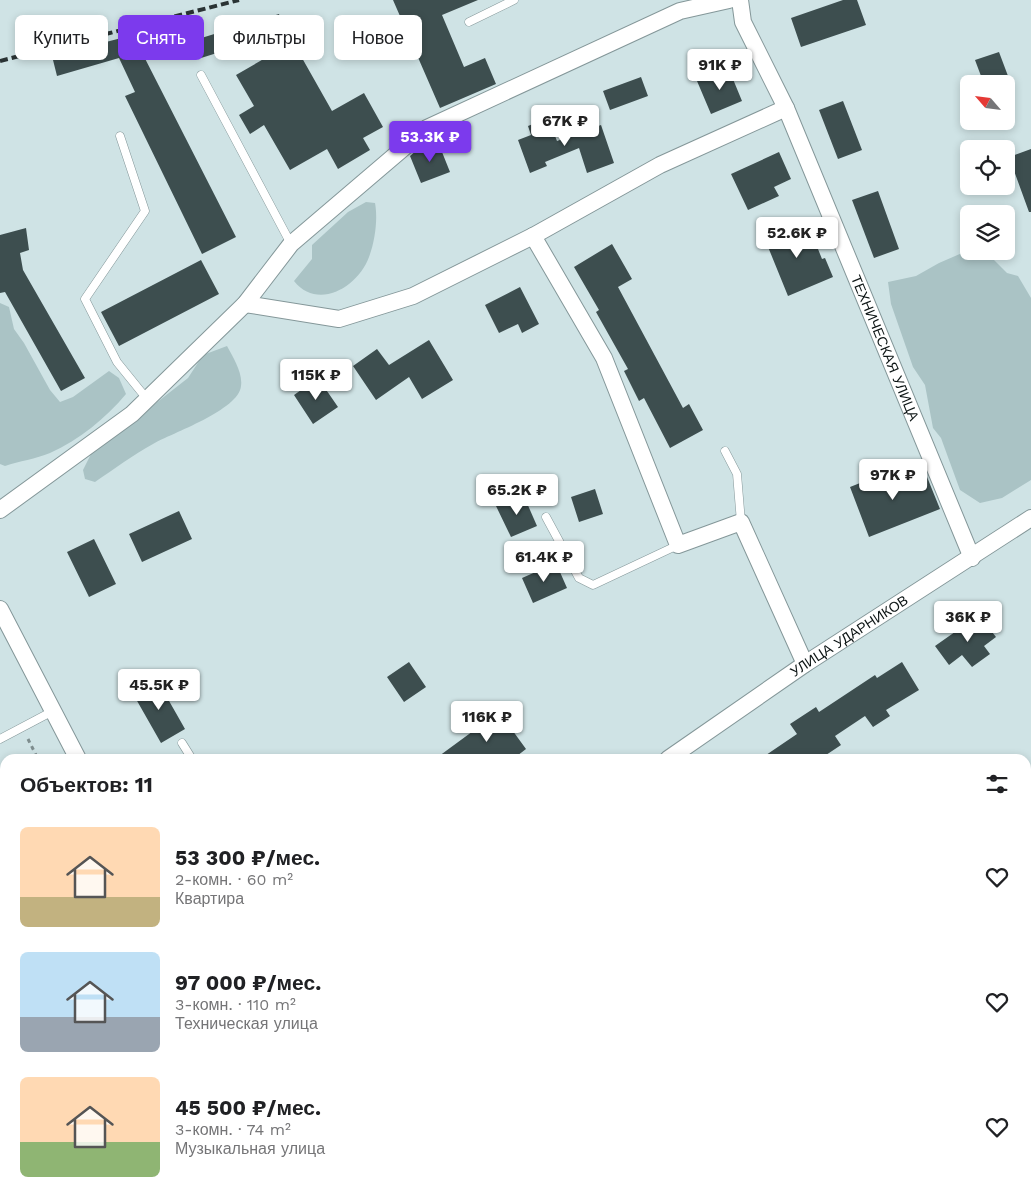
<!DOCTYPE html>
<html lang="ru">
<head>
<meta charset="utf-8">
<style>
	:root { --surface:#fff; --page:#f6f6f6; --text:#202124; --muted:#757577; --accent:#7c3aed }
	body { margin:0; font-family:"Work Sans",sans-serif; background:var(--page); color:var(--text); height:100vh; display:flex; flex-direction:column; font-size:19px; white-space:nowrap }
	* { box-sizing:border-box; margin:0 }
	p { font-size:16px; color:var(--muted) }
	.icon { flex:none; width:28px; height:28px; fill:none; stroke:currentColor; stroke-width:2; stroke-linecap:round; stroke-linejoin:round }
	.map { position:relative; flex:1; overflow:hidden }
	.drawer { position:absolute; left:0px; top:754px; width:1031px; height:446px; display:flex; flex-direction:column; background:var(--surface); border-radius:15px 15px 0 0; box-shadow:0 2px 8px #0003 }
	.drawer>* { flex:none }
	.guide { position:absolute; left:15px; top:15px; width:500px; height:45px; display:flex; gap:10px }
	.needle { width:32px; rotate:298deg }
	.tools { position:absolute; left:960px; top:75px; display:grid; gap:10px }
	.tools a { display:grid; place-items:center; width:55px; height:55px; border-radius:8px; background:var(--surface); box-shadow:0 2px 8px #0003; font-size:25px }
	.price { position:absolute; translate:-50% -42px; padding:0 11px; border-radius:5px; background:#fff; color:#222; font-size:16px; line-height:32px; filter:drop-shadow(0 1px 2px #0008) }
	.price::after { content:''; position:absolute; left:50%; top:30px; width:15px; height:11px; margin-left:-8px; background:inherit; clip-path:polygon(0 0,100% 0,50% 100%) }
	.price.current { background:var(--accent); color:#fff }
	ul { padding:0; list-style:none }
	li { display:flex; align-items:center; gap:15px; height:125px; padding:0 20px }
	li span { display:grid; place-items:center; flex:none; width:140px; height:100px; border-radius:8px; color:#555 }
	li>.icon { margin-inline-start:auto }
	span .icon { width:60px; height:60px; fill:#fffc; stroke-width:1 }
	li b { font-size:21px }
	h2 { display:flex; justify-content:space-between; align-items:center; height:60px; padding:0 20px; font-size:21px }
	.tag { padding:0 18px; border-radius:8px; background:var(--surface); box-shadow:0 2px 8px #0003; font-size:18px; line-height:45px }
	.tag.current { background:var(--accent); color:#fff }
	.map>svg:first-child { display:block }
	.green { fill:#aac3c5 }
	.building { fill:#3d4e4f }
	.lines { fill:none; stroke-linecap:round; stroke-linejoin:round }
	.lane-casing { stroke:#849799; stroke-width:9 }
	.street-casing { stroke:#849799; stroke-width:18 }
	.path { stroke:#7e8d8e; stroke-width:3; stroke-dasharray:4 4; stroke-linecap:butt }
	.lane { stroke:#fff; stroke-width:8 }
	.street { stroke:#fff; stroke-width:16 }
	.rail { stroke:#2a3334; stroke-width:4; stroke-dasharray:8 4; stroke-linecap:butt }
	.labels { text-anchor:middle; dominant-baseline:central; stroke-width:5; stroke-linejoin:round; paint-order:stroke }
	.street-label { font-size:14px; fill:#0c1414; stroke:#cfe3e5 }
</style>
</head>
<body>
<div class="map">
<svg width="1031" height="1199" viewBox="0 0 1031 1199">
	<rect width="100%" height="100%" fill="#cfe3e5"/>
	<path class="green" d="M366,202L375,203C378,219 375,241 369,257C358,287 318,311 294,281L312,259V245L348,212Z
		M969,250L985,251L1007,273L1018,276L1031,298V480L1002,498L980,503L960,490L941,438L933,428L925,385L913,367L891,304L888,282L916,276L939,263Z
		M0,303L9,307L14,329L24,343L50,390L60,402L73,397L109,371L119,378L126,394C106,418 79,440 50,453C36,459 19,461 5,466L0,464Z
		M227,346C233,357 243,373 241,386C239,410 172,433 153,444C133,455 114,469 95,482L85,479L83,470L91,454L188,378L203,355Z"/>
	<path class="building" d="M393,0H478L442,15L464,67L485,58L496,84L440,108Z
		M843,0H857L866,25L801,47L791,18Z
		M279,14L284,32L201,58L195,40Z
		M133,35L236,237L202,254L125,96L135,92L119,58L57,76L52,56Z
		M293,42L332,111L364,93L383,127L363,138L370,150L338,169L327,149L290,170L264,125L250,134L239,115L254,106L236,75Z
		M999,52L1011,84H984L975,60Z
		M728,67L742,101L711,114L697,81Z
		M641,77L648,96L610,110L603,91Z
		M843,101L862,150L838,159L819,110Z
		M548,118L557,141L601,125L614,163L587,173L579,148L545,162L547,166L530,173L518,140L531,135L528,126Z
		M438,142L450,172L421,183L410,156L417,150Z
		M1031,149V212H1029L1009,157Z
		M779,152L791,179L774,187L779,196L748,210L731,174Z
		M878,191L899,249L874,258L852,200Z
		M796,223L800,233L810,229L822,259L825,258L833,277L788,296L764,237Z
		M26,228L29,250L20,253L23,270L85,378L61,391L5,292L0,293V235Z
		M612,244L632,279L618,287L683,408L689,404L703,430L670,448L644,398L639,401L624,371L628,369L596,312L599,310L574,267Z
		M201,260L219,294L119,346L101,312Z
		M520,287L539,324L522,333L518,324L499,333L485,305Z
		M429,340L453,380L422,399L409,377L376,400L353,366L377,349L389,365Z
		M318,378L338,407L313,424L294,395Z
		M893,470L898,482L925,472L940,509L869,537L850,487Z
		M595,489L603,514L579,522L571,497Z
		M523,494L537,526L511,537L496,506Z
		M179,511L192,539L142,562L129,534Z
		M94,539L116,584L89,597L67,552Z
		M556,563L567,588L533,603L522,578Z
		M979,615L996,637L984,646L990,654L972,667L962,655L949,665L935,646Z
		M409,662L426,687L404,702L387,677Z
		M902,662L919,690L886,710L890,716L873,727L865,716L835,736L841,745L820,759H760L797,734L790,724L816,707L819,712L875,675L877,678Z
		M156,678L185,729L161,743L132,692Z
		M499,712L526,749L513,759H435Z"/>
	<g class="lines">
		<defs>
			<path id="lane" d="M469,22L514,0
				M201,75L291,244
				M120,136L145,211L85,299L117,362L147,399
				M725,451L737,474L741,522
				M546,517L579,578L593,585L678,545
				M0,739L53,711
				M182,743L192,759
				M1026,878L1031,875
				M0,894L5,904
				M1026,965L1031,962
				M0,1034L5,1031
				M1026,1037L1031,1033
				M1026,1112L1031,1109
				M1026,1183L1031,1179
				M249,1195L251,1199
				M434,1195L437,1199
				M772,1195L774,1199
				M830,1195L832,1199
				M618,1199L622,1195
				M891,1199L897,1195
				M1001,1199L1007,1195"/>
			<g id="street">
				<path id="s1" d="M740,0L743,22L786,108L972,558"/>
				<path d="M533,236L604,358L678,545L741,522L805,664"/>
				<path d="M245,304L339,319L413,296L533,236L660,165L786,108"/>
				<path d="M0,510L132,414L245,304L291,244L427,128L680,11L729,0"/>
				<path d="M0,609L78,759"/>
				<path id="s2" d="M668,759L805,664L1031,518"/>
				<path d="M0,1152L5,1149"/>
				<path d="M123,1195L125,1199"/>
				<path d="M703,1195L705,1199"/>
			</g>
		</defs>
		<use href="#lane" class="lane-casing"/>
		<use href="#street" class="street-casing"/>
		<path class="path" d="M28,739L38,759
			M0,864L5,862
			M0,1104L5,1102"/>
		<use href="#lane" class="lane"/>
		<use href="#street" class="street"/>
		<path class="rail" d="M0,61L239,0"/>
	</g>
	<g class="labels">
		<g class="street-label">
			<text stroke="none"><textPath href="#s1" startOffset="378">ТЕХНИЧЕСКАЯ УЛИЦА</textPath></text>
			<text stroke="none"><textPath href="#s2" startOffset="219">УЛИЦА УДАРНИКОВ</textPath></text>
		</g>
	</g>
</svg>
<div class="tools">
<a><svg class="needle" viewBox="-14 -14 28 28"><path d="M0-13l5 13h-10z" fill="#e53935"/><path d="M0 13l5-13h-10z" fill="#757577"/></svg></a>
<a><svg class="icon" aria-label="locate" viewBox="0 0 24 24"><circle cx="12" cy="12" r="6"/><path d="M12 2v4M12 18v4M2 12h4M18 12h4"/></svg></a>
<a><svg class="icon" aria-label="layers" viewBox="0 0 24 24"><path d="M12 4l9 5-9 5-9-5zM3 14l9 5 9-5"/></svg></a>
</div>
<b class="price" style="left:720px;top:91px">91K ₽</b>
<b class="price" style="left:565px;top:147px">67K ₽</b>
<b class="price current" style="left:430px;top:163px">53.3K ₽</b>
<b class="price" style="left:797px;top:259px">52.6K ₽</b>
<b class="price" style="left:316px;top:401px">115K ₽</b>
<b class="price" style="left:893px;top:501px">97K ₽</b>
<b class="price" style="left:517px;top:516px">65.2K ₽</b>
<b class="price" style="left:544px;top:583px">61.4K ₽</b>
<b class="price" style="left:968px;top:643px">36K ₽</b>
<b class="price" style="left:159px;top:711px">45.5K ₽</b>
<b class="price" style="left:487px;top:743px">116K ₽</b>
<div class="guide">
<a class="tag">Купить</a>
<a class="tag current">Снять</a>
<a class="tag">Фильтры</a>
<a class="tag">Новое</a>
</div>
<section class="drawer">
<h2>Объектов: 11<svg class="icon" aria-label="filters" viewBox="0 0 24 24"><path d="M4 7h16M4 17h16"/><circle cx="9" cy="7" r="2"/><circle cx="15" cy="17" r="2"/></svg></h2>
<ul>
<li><span style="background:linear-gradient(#ffd9b3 70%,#c2b280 0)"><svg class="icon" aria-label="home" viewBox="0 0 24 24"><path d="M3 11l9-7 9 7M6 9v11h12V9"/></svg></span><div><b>53 300 ₽/мес.</b><p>2-комн. · 60 m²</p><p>Квартира</p></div><svg class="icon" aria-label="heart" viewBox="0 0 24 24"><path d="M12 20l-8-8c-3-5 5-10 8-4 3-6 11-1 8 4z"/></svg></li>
<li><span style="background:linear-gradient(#bfe0f5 65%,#9aa5b1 0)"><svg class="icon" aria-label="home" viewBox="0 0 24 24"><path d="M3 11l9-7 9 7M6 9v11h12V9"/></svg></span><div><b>97 000 ₽/мес.</b><p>3-комн. · 110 m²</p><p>Техническая улица</p></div><svg class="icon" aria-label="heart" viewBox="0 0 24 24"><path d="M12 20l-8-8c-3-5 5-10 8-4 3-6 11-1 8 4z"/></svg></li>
<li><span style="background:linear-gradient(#ffd9b3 65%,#8fb573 0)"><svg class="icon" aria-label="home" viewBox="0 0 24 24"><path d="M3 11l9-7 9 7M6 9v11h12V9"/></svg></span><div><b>45 500 ₽/мес.</b><p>3-комн. · 74 m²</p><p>Музыкальная улица</p></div><svg class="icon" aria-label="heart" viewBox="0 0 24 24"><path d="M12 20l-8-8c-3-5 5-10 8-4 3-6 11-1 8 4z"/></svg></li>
</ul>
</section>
</div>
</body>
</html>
